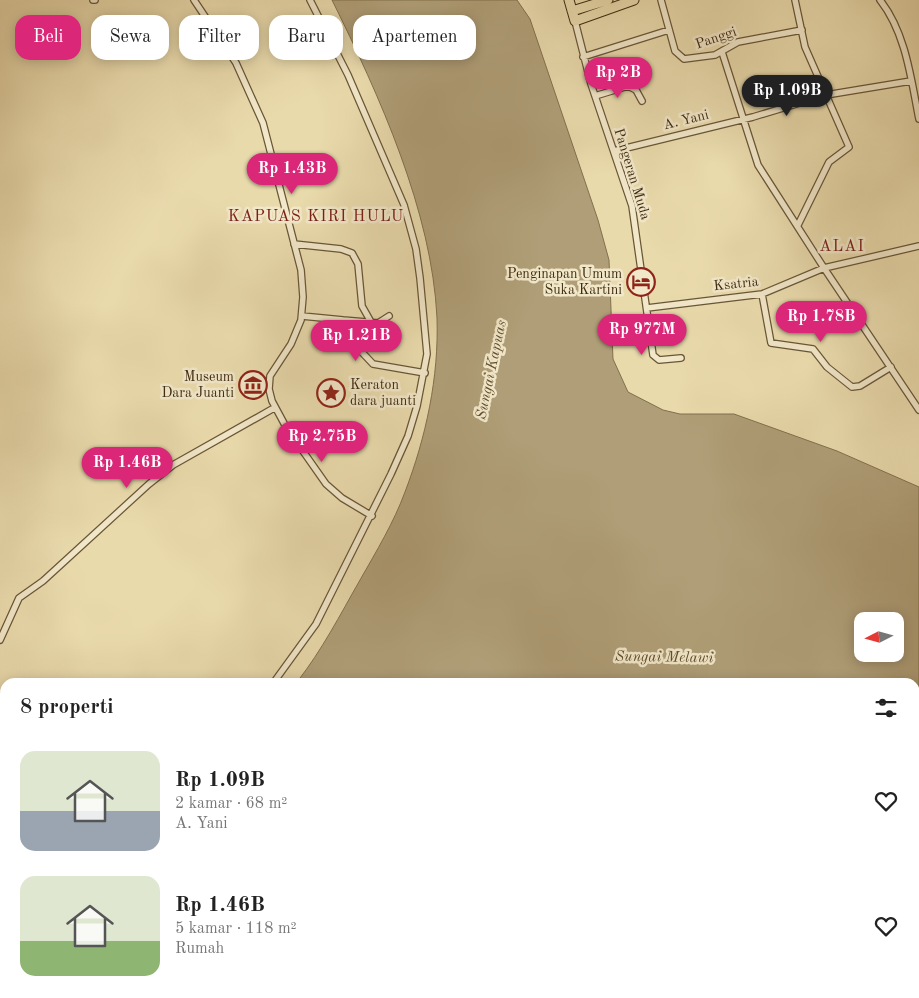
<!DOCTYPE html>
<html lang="id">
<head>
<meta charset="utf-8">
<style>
	:root { --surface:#fff; --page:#f6f6f6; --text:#222; --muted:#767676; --accent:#db2777 }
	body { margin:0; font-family:"Old Standard TT",serif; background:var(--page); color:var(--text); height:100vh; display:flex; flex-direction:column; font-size:19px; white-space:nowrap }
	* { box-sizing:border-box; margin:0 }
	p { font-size:16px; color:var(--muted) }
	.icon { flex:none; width:28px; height:28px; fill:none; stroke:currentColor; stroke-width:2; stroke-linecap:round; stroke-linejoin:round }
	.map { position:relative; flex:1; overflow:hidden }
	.sheet { position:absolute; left:0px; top:678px; width:920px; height:321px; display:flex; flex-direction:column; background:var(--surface); border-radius:15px 15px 0 0; box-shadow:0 2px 12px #0003 }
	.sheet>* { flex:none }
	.top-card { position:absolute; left:15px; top:15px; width:500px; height:45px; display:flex; gap:10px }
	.needle { width:32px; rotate:264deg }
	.buttons { position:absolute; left:854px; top:612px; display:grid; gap:10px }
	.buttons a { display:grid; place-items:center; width:50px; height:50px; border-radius:10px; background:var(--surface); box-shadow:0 2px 12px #0003; font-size:25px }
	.price { position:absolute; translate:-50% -42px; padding:0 11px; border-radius:18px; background:var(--accent); color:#fff; font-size:16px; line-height:32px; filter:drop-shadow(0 1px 2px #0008) }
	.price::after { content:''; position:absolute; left:50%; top:30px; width:15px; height:11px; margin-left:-8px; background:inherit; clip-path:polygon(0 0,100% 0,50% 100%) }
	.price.on { background:#222; color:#fff }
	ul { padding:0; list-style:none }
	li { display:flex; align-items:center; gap:15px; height:125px; padding:0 20px }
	li span { display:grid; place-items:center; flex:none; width:140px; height:100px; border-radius:15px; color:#555 }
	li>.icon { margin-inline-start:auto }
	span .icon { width:60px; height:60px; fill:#fffc; stroke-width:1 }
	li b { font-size:21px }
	h2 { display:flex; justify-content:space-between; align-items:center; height:60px; padding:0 20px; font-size:21px }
	.tag { padding:0 18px; border-radius:15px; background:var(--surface); box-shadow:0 2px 12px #0003; font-size:18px; line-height:45px }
	.tag.on { background:var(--accent); color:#fff }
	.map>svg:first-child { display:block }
	.water { fill:#af9e77; stroke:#82704d; fill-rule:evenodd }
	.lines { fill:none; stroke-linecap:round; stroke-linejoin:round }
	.minor-casing { stroke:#695636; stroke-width:8 }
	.tertiary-casing { stroke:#695636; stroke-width:9 }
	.primary-casing { stroke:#3e2a0f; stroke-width:11 }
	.trunk-casing { stroke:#3e2a0f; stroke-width:12 }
	.minor { stroke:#f1e7c9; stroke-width:5.5 }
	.tertiary { stroke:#f1e7c9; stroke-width:7 }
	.primary { stroke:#e9daac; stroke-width:9 }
	.trunk { stroke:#e9daac; stroke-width:10 }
	.labels { text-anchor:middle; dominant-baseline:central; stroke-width:5; stroke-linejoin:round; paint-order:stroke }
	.street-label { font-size:14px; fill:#3e2a0f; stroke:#f1e7c9 }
	.poi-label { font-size:14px; fill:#3e2a0f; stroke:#f1e7c9; text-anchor:end }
	.water-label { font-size:15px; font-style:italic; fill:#604d2e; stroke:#f1e7c9 }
	.quarter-label { font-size:16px; letter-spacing:1px; fill:#7a1f14; stroke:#f1e7c9 }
</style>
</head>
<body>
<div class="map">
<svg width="919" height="998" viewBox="0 0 919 998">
	<rect width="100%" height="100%" fill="#e9daac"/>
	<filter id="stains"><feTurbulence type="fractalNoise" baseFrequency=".004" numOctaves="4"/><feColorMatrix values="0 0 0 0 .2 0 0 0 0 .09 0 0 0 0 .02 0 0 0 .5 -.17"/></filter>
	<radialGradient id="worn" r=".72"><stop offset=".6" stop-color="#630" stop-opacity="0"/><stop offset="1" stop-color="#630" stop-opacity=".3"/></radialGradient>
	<path class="water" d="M332,0H517L530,19L598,220L609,260L613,359L628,392L663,410L680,414H734L837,451L919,487V741L915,742V682H297C322,650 340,615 360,580C376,552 394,522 405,492C426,437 439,377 437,318C432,211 379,95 332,0ZM895,621V654H862V621Z
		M65,994H359L356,998H63Z"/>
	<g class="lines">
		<defs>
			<path id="minor" d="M93,0H95
				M194,0L236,63L263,123L301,270L303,297L301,320L291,344L270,376L269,389L272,401L286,427L326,484L342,498L372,516
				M661,0L675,51L684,59L715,55L738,42L802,30
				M795,0L805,47L849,147L829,162L798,225
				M880,0C906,33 911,79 919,119
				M575,21L591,84L632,206L653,355L659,360L681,358
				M722,52L758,165L824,268L919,410
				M583,57L669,30
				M595,96L628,86L636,90L642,101
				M614,151L753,117L826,95L911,81
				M294,244L341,249L352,253L358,264L362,306L371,322
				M762,294L771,343L813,349L827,367L852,387L860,386L891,367
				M647,308L762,294L824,268L919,246
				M302,316L343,320L357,347L373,364L425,373
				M343,320L378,323L389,316
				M0,640L19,598L43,581L149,484L173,465L274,408
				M274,682L316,624L391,474L408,436L417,406L427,354L420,278L416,249L404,205L348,75L310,0
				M0,696L5,704
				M915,986L919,985
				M401,994L406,998
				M569,994L577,998
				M689,994H690
				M730,994L733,998
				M813,994L814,998
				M40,998L42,994
				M452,998L454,994
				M511,998L513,994
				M891,998L903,994"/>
			<path id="tertiary" d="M915,765H919
				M382,998L385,994"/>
			<path id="primary" d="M569,0L575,21L634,0
				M572,11L608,0
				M602,998L606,994"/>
			<path id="trunk" d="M915,899H919"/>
		</defs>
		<use href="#minor" class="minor-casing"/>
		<use href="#tertiary" class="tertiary-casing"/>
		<use href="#primary" class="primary-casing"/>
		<use href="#trunk" class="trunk-casing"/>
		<use href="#minor" class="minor"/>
		<use href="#tertiary" class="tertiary"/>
		<use href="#primary" class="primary"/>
		<use href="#trunk" class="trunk"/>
	</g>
	<defs>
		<symbol id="hotel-ring" viewBox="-11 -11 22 22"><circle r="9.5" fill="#f1e7c9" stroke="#8f2418" stroke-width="1.5"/><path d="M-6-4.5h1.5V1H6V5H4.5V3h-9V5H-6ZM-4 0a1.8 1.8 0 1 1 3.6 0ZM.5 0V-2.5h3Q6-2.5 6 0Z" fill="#8f2418"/></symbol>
		<symbol id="museum-ring" viewBox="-11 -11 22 22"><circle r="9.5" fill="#f1e7c9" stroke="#8f2418" stroke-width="1.5"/><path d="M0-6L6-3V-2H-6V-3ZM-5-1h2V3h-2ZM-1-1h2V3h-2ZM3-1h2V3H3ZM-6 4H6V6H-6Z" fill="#8f2418"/></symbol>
		<symbol id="sight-ring" viewBox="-11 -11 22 22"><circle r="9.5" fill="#f1e7c9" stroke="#8f2418" stroke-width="1.5"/><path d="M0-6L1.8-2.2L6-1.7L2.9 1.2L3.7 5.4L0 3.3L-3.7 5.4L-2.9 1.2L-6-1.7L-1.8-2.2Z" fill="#8f2418"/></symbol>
	</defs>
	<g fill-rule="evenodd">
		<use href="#hotel-ring" x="625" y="266" width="32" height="32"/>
		<use href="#museum-ring" x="237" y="369" width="32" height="32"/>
		<use href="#sight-ring" x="315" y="377" width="32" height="32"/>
	</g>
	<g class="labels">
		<g class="street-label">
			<text transform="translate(716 38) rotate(-19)">Panggi</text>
			<text transform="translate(686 120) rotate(-14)">A. Yani</text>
			<text transform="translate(632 174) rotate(73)">Pangeran Muda</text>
			<text transform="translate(736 284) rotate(-6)">Ksatria</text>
		</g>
		<g class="poi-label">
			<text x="622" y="274">Penginapan Umum<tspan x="622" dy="16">Suka Kartini</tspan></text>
			<text x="234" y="377">Museum<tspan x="234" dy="16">Dara Juanti</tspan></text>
			<text x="350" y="385" text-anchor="start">Keraton<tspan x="350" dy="16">dara juanti</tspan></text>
		</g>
		<g class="water-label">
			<text transform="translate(492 370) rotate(-78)">Sungai Kapuas</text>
			<text transform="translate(664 658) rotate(1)">Sungai Melawi</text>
		</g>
		<g class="quarter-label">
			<text x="316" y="217">KAPUAS KIRI HULU</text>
			<text x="842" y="247">ALAI</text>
		</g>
	</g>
	<rect width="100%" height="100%" filter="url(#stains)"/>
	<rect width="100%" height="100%" fill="url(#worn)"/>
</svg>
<div class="buttons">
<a><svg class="needle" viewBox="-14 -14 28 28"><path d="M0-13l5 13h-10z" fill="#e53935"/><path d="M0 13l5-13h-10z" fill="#767676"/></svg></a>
</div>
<b class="price" style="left:618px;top:99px">Rp 2B</b>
<b class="price on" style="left:787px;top:117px">Rp 1.09B</b>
<b class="price" style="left:292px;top:195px">Rp 1.43B</b>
<b class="price" style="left:821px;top:343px">Rp 1.78B</b>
<b class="price" style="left:642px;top:356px">Rp 977M</b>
<b class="price" style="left:356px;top:362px">Rp 1.21B</b>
<b class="price" style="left:322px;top:463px">Rp 2.75B</b>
<b class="price" style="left:127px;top:489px">Rp 1.46B</b>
<div class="top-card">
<a class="tag on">Beli</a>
<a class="tag">Sewa</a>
<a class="tag">Filter</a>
<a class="tag">Baru</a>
<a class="tag">Apartemen</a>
</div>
<section class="sheet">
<h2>8 properti<svg class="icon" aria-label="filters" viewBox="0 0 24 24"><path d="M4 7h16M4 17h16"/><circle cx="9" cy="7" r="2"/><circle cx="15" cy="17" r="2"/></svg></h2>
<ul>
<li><span style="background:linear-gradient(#dfe7d0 60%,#9aa5b1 0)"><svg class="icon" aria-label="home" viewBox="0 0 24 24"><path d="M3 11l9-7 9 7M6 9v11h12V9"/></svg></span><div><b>Rp 1.09B</b><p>2 kamar · 68 m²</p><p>A. Yani</p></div><svg class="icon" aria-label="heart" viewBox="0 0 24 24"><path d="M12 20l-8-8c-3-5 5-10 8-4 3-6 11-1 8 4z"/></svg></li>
<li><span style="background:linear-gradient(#dfe7d0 65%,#8fb573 0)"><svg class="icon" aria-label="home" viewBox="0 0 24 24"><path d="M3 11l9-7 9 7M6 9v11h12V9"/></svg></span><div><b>Rp 1.46B</b><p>5 kamar · 118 m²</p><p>Rumah</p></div><svg class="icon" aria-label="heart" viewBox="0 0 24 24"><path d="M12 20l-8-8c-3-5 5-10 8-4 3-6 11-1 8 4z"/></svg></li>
</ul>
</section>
</div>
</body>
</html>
